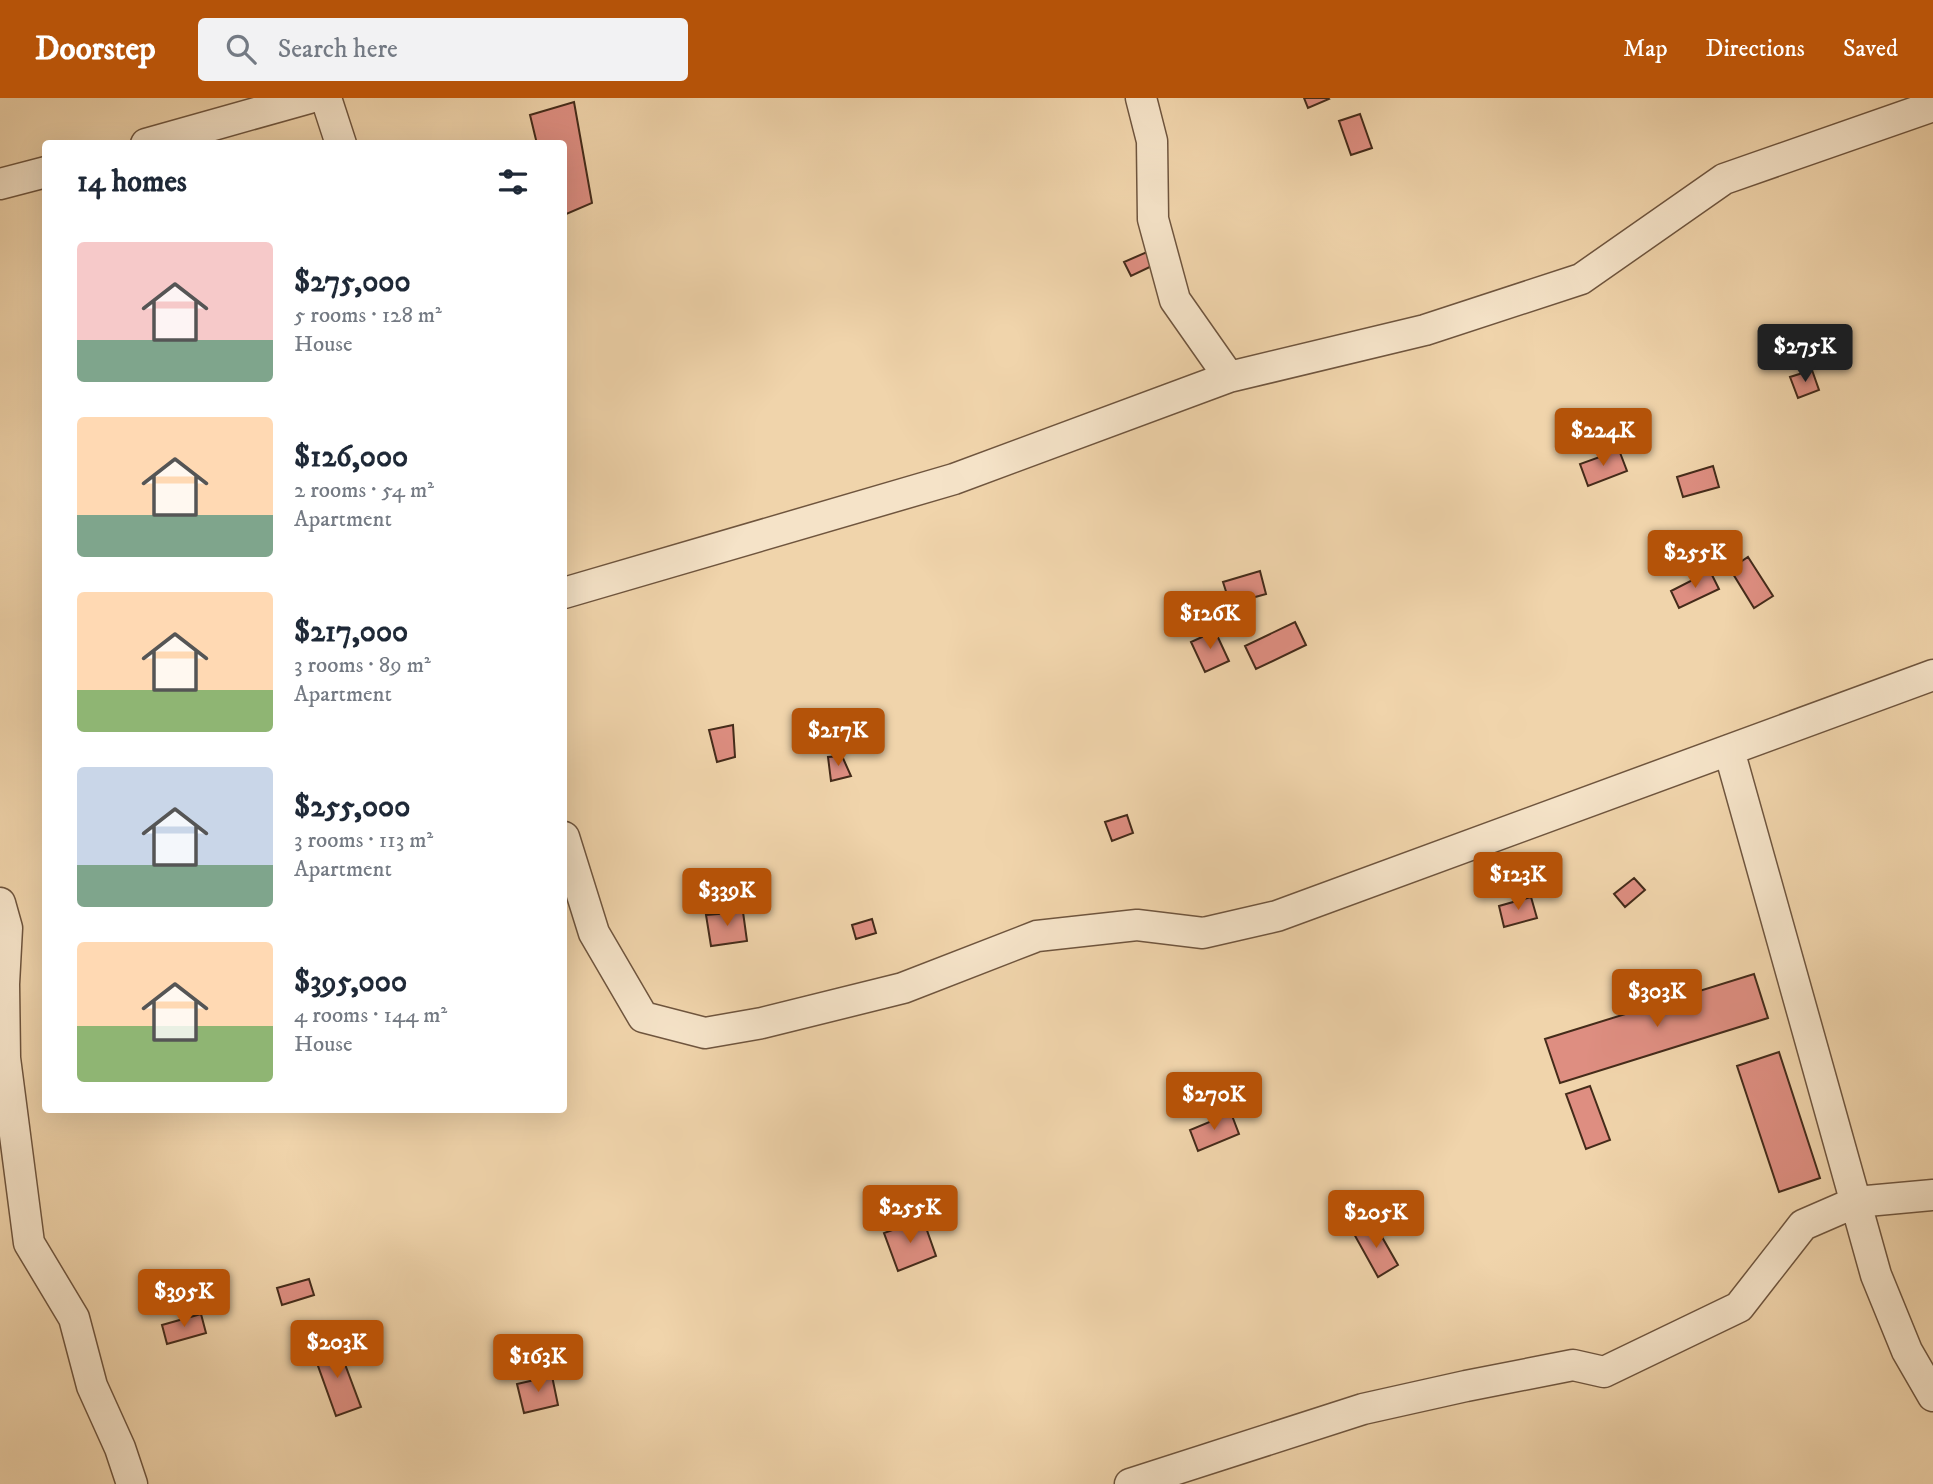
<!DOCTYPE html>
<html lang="en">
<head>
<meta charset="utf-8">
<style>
	:root { --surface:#fff; --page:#f2f2f3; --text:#1f2937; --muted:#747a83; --accent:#b45309 }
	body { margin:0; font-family:"IM FELL DW Pica",serif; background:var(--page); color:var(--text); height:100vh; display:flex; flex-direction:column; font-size:26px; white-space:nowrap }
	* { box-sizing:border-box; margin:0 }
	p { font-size:23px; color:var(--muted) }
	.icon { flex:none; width:38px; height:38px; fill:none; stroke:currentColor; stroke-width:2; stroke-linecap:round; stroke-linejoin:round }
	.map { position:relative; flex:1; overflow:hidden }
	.drawer { position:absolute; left:42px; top:42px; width:525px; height:973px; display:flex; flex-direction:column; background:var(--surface); border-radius:7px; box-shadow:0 7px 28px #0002 }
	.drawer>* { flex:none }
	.price { position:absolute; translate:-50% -60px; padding:0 16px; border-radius:7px; background:var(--accent); color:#fff; font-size:23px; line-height:46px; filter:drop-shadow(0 2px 4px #0008) }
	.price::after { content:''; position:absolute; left:50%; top:42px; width:21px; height:16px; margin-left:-10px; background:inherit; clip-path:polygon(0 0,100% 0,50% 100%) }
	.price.on { background:#222; color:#fff }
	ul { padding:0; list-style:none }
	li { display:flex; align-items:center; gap:21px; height:175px; padding:0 35px }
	li span { display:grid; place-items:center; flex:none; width:196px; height:140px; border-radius:7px; color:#555 }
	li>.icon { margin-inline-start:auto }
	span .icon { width:84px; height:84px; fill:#fffc; stroke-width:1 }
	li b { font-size:30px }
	h2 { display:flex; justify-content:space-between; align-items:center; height:84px; padding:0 35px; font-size:30px }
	header { display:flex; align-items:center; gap:42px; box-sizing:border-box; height:98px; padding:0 35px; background:var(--accent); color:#fff }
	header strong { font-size:33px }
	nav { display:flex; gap:38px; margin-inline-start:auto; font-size:24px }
	.search { width:490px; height:63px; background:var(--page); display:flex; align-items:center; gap:18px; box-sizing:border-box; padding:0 24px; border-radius:7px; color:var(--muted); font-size:26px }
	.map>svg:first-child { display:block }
	.building { fill:#de8e81; stroke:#442b1a; stroke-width:2 }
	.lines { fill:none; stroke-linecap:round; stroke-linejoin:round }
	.street-casing { stroke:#6f553e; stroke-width:33 }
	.street { stroke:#f5e3c8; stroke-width:30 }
</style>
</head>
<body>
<header>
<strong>Doorstep</strong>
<div class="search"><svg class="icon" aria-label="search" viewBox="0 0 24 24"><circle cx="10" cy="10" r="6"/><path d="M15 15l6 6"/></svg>Search here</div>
<nav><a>Map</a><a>Directions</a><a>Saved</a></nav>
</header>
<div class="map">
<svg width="1933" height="1386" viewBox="0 0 1933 1386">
	<rect width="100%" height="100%" fill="#f0d4ab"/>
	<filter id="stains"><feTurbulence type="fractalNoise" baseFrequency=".00286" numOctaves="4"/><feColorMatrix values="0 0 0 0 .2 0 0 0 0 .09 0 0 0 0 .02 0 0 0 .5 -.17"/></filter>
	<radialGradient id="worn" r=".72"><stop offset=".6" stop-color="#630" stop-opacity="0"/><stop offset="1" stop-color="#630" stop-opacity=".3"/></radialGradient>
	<path class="building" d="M1304,0H1328L1329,1L1308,10Z
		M574,4L592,105L564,117V46H537L530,17Z
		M1360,16L1372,50L1351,57L1339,23Z
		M1147,154L1154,167L1131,178L1124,164Z
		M1812,272L1819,292L1798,300L1790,279Z
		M1619,352L1627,373L1588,388L1580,366Z
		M1713,368L1719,389L1683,399L1677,379Z
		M1748,459L1773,498L1754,510L1730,471Z
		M1260,473L1266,496L1230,506L1223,484Z
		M1710,473L1719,491L1679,510L1671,493Z
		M1295,524L1306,547L1256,571L1245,548Z
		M1215,533L1229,563L1205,574L1191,544Z
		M733,627L735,659L717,664L709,632Z
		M842,658L851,678L831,683L828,659Z
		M1127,717L1133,735L1112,743L1105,724Z
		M1634,780L1645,792L1625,809L1614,796Z
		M1531,799L1537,820L1504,829L1499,808Z
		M743,814L747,843L711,848L706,817Z
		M872,821L876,835L856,841L852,827Z
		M1754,876L1768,920L1560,985L1545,941Z
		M1779,954L1820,1080L1779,1094L1737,968Z
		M1590,988L1610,1042L1586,1051L1566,996Z
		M1231,1015L1239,1036L1198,1053L1190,1032Z
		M923,1121L936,1158L898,1173L884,1135Z
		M1374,1125L1398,1167L1378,1179L1354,1136Z
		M309,1181L314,1197L282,1207L277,1190Z
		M201,1216L206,1235L167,1246L162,1227Z
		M337,1245L361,1309L336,1318L313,1254Z
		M552,1278L558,1307L524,1315L517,1286Z"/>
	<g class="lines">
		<defs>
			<path id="street" d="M326,0L341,46
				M1141,0L1152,43L1153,121L1175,202L1229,279
				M146,46L309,0
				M0,86L46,74
				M564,495L954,381L1229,279L1425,232L1581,181L1724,81L1933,8
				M1729,652L1876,1177L1907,1253L1933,1298
				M564,739L594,835L643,919L705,935L762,925L903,890L1037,838L1137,827L1203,835L1277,818L1933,577
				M0,805L7,830L4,886L5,960L29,1145L74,1220L92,1288L120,1350L132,1386
				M1130,1386L1363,1311L1466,1288L1573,1267L1604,1274L1739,1209L1803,1127L1856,1104L1933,1097"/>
		</defs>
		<use href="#street" class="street-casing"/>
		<use href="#street" class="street"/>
	</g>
	<rect width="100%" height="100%" filter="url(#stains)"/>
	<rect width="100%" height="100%" fill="url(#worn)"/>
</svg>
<b class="price on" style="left:1805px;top:286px">$275K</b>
<b class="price" style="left:1603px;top:370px">$224K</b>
<b class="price" style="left:1695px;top:492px">$255K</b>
<b class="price" style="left:1210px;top:553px">$126K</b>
<b class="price" style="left:838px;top:670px">$217K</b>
<b class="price" style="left:1518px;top:814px">$123K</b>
<b class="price" style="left:727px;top:830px">$339K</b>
<b class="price" style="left:1657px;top:931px">$303K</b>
<b class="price" style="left:1214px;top:1034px">$270K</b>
<b class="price" style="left:910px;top:1147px">$255K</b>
<b class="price" style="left:1376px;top:1152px">$205K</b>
<b class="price" style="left:184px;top:1231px">$395K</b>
<b class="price" style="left:337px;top:1282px">$203K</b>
<b class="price" style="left:538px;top:1296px">$163K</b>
<section class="drawer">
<h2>14 homes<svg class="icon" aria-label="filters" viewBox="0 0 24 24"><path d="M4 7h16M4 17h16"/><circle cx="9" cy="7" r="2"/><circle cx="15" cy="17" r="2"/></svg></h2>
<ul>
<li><span style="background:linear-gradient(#f6c9c9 70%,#7fa58c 0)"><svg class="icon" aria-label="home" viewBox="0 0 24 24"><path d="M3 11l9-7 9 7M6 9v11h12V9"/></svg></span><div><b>$275,000</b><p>5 rooms · 128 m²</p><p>House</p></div></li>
<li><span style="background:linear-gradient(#ffd9b3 70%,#7fa58c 0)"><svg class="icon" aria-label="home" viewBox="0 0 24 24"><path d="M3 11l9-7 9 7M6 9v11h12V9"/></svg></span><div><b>$126,000</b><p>2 rooms · 54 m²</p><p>Apartment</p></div></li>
<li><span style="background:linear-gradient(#ffd9b3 70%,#8fb573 0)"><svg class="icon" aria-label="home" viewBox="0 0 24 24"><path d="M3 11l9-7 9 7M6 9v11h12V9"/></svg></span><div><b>$217,000</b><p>3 rooms · 89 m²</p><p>Apartment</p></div></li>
<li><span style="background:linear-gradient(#c9d6e8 70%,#7fa58c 0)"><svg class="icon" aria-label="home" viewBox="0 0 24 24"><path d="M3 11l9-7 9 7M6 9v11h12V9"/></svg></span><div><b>$255,000</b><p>3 rooms · 113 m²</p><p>Apartment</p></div></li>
<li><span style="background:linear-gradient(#ffd9b3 60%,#8fb573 0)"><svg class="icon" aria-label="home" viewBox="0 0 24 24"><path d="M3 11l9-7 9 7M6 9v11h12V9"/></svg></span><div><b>$395,000</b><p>4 rooms · 144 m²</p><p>House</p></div></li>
</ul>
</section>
</div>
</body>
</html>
